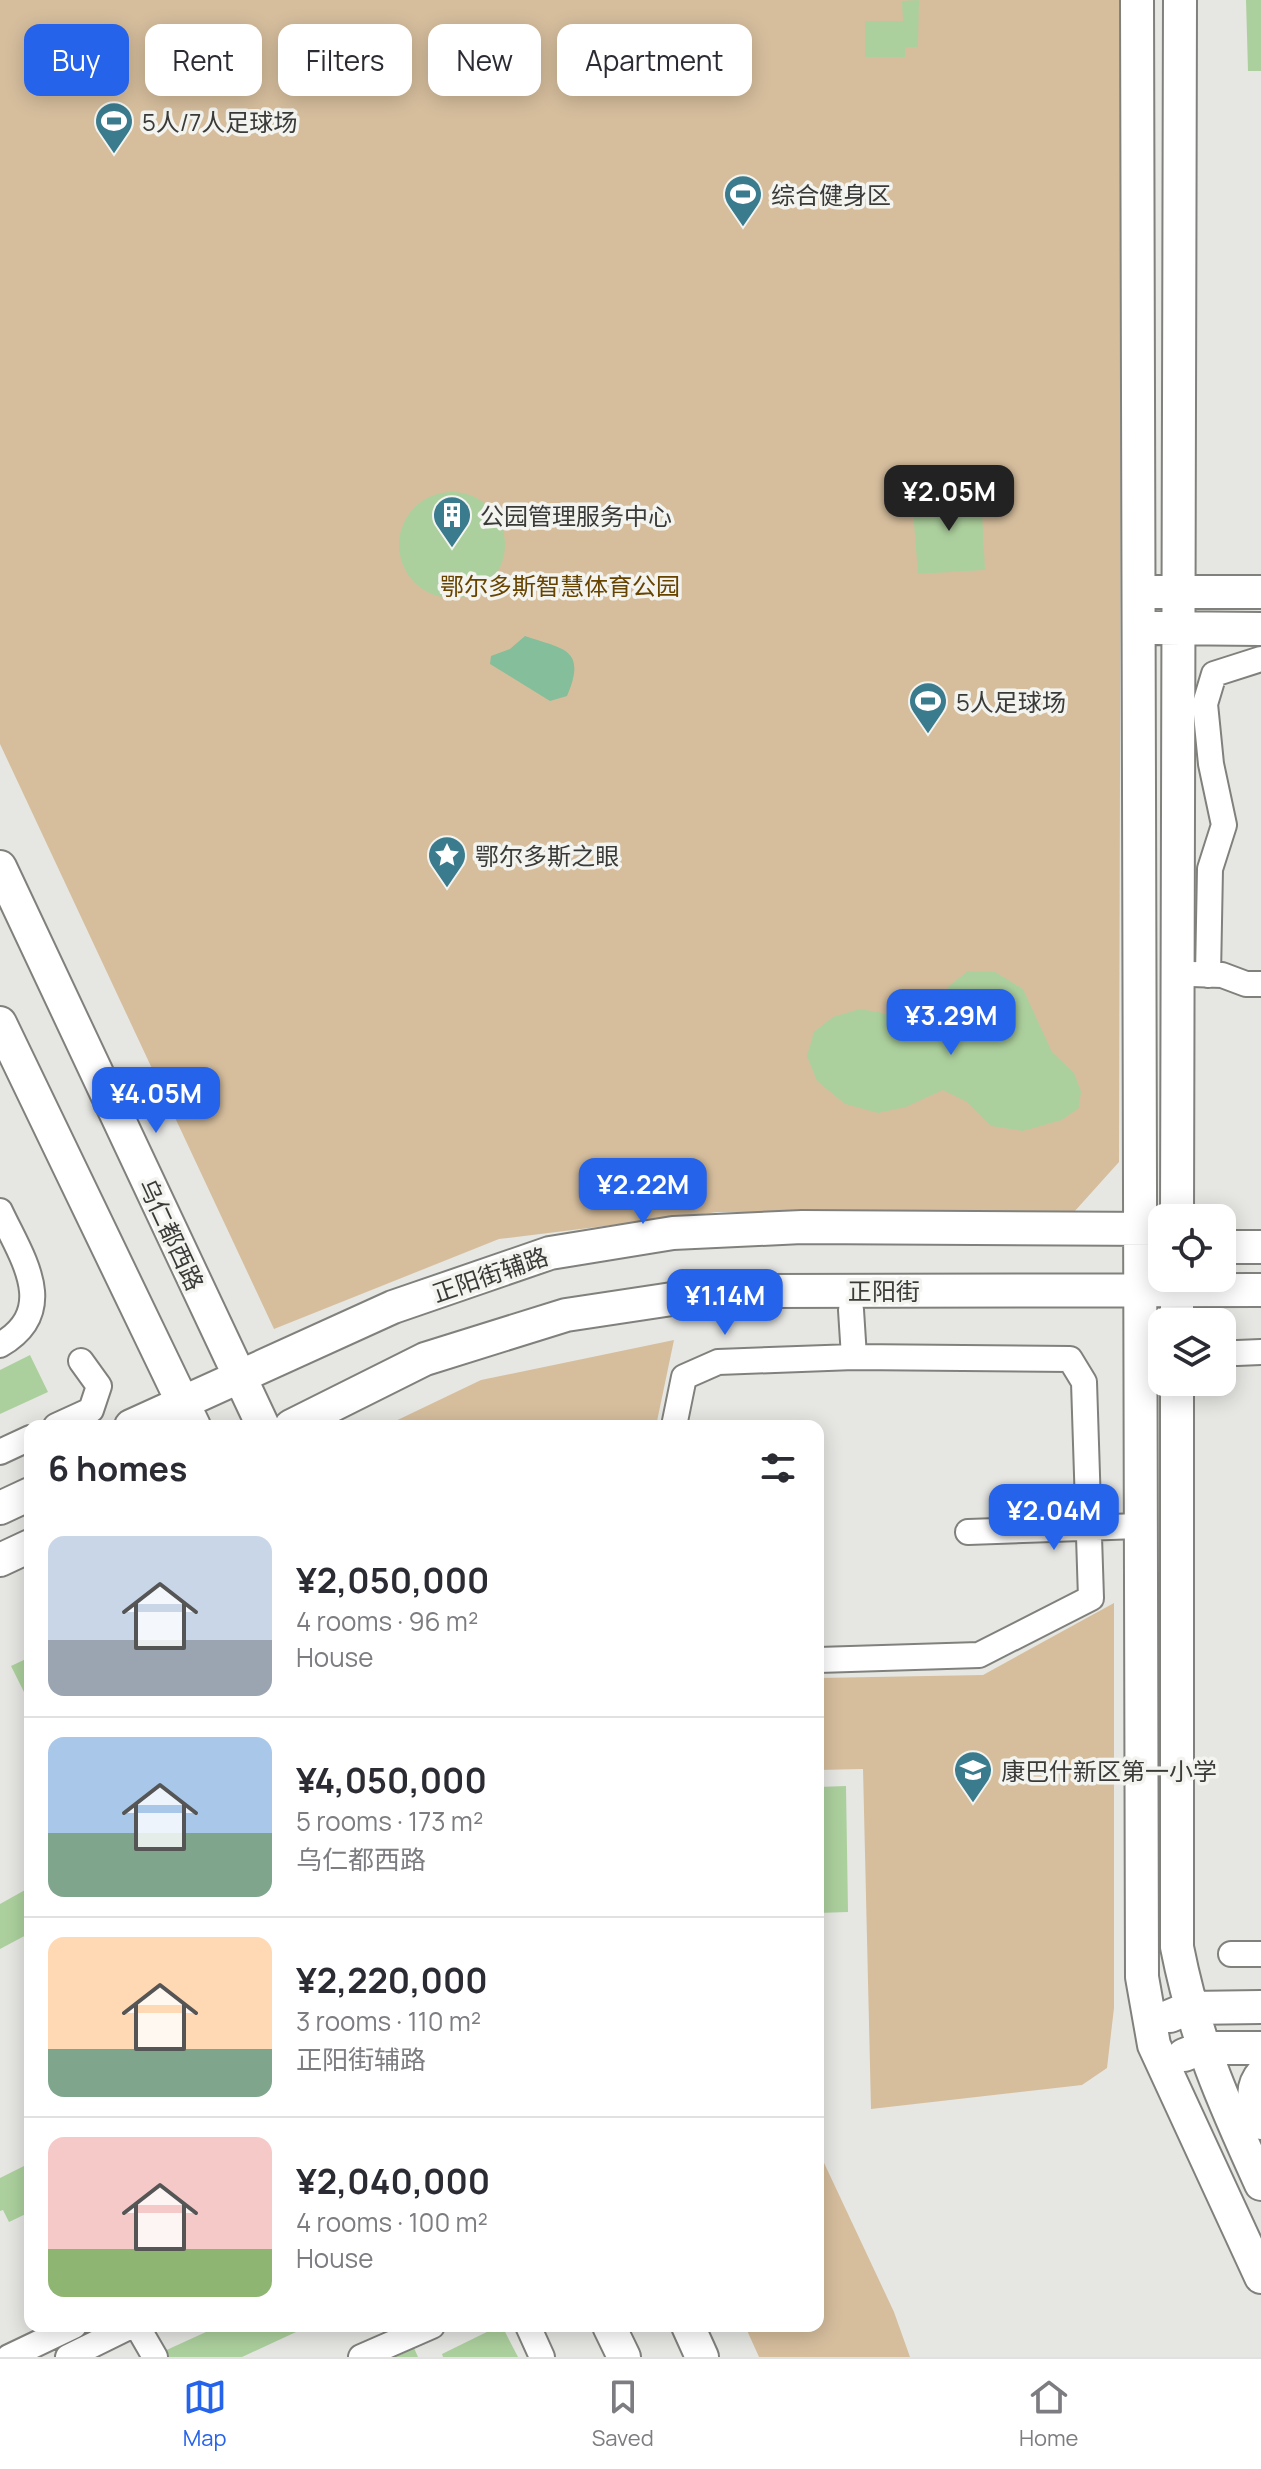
<!DOCTYPE html>
<html lang="en">
<head>
<meta charset="utf-8">
<style>
	:root { --surface:#fff; --page:#f2f2f3; --text:#2b2b33; --muted:#7c7c81; --line:#e1e1e2; --accent:#2563eb }
	body { margin:0; font-family:Manrope,"Noto Sans SC",sans-serif; background:var(--page); color:var(--text); height:100vh; display:flex; flex-direction:column; font-size:30px; white-space:nowrap }
	* { box-sizing:border-box; margin:0 }
	p { font-size:26px; color:var(--muted) }
	.icon { flex:none; width:44px; height:44px; fill:none; stroke:currentColor; stroke-width:2; stroke-linecap:round; stroke-linejoin:round }
	.map { position:relative; flex:1; overflow:hidden }
	.side { position:absolute; left:24px; top:1420px; width:800px; height:912px; display:flex; flex-direction:column; background:var(--surface); border-radius:16px; box-shadow:0 4px 20px #0003 }
	.side>* { flex:none }
	.banner { position:absolute; left:24px; top:24px; width:800px; height:72px; display:flex; gap:16px }
	.tools { position:absolute; left:1148px; top:1204px; display:grid; gap:16px }
	.tools a { display:grid; place-items:center; width:88px; height:88px; border-radius:16px; background:var(--surface); box-shadow:0 4px 20px #0003; font-size:40px }
	.price { position:absolute; translate:-50% -68px; padding:0 18px; border-radius:16px; background:var(--accent); color:#fff; font-size:26px; line-height:52px; filter:drop-shadow(0 2px 4px #0008) }
	.price::after { content:''; position:absolute; left:50%; top:48px; width:24px; height:18px; margin-left:-12px; background:inherit; clip-path:polygon(0 0,100% 0,50% 100%) }
	.price.current { background:#222; color:#fff }
	ul { padding:0; list-style:none }
	li { display:flex; align-items:center; gap:24px; height:200px; padding:0 24px }
	li+li { border-top:2px solid var(--line) }
	li span { display:grid; place-items:center; flex:none; width:224px; height:160px; border-radius:16px; color:#555 }
	li>.icon { margin-inline-start:auto }
	span .icon { width:96px; height:96px; fill:#fffc; stroke-width:1 }
	li b { font-size:34px }
	h2 { display:flex; justify-content:space-between; align-items:center; height:96px; padding:0 24px; font-size:34px }
	.pill { padding:0 28px; border-radius:16px; background:var(--surface); box-shadow:0 4px 20px #0003; font-size:28px; line-height:72px }
	.pill.current { background:var(--accent); color:#fff }
	.tab-bar { display:flex; justify-content:space-around; align-items:center; height:112px; border-top:2px solid var(--line); background:var(--surface); font-size:22px; color:var(--muted) }
	.tab-bar a { display:grid; justify-items:center; gap:4px }
	.tab-bar .current { color:var(--accent) }
	.map>svg:first-child { display:block }
	.green { fill:#d6be9d }
	.water { fill:#84be9b }
	.building { fill:#acd09d }
	.lines { fill:none; stroke-linecap:round; stroke-linejoin:round }
	.street-casing { stroke:#80817d; stroke-width:28 }
	.secondary-casing { stroke:#80817d; stroke-width:36 }
	.street { stroke:#fff; stroke-width:24 }
	.secondary { stroke:#fff; stroke-width:32 }
	.labels { text-anchor:middle; dominant-baseline:central; stroke-width:7; stroke-linejoin:round; paint-order:stroke }
	.poi-label { font-size:24px; fill:#3a3a38; stroke:#f3f4f0; text-anchor:start }
	.park-label { font-size:24px; fill:#674300; stroke:#f3f4f0 }
	.street-label { font-size:24px; fill:#3a3a38; stroke:#f3f4f0 }
</style>
</head>
<body>
<div class="map">
<svg width="1261" height="2357" viewBox="0 0 1261 2357">
	<rect width="100%" height="100%" fill="#e6e7e3"/>
	<path class="green" d="M0,0H1122L1119,1162L1074,1212H718L499,1239L274,1329L0,744Z
		M674,1340L656,1426H385L481,1380Z
		M1114,1603V2008L1107,2068L1082,2085L871,2109L863,1769L818,1770V1678L983,1675Z
		M818,2150L894,2312L910,2357H759L745,2326H818Z"/>
	<path class="water" d="M525,636C561,649 588,647 567,696L550,701L490,664L491,656L510,649Z"/>
	<path class="building" d="M919,0L918,47H905V57H865V21H903L902,1Z
		M1246,0H1261V71H1248Z
		M981,492L985,570L918,574L912,497Z
		M399 545a53 53 0 1 1 106 0a53 53 0 1 1-106 0Z
		M968,971L995,972L1023,989L1052,1052L1074,1073L1081,1091L1079,1108L1062,1120L1023,1131L991,1126L967,1102L943,1090L906,1107L878,1113L845,1104L817,1081L807,1056L814,1032L833,1017L860,1009L883,1013L911,1026L927,1025L949,986Z
		M30,1355L48,1392L0,1414V1370Z
		M30,1657V1704L11,1666Z
		M846,1786L848,1912L818,1913V1787Z
		M25,1890L30,1898V1933L0,1949V1904Z
		M30,2163V2212L9,2222L3,2210L0,2211V2178Z
		M219,2326H309L242,2357H161L160,2353Z
		M499,2326H502L518,2357H443L442,2354Z
		M414,2348L418,2357H396Z"/>
	<g class="lines">
		<defs>
			<path id="street" d="M1191,974L1222,975L1246,984H1261
				M1208,975L1210,869L1224,825L1211,764L1205,704L1214,674L1261,659
				M0,1211C22,1258 60,1310 0,1345
				M1237,1353L1261,1352
				M56,1426L91,1410L99,1386L81,1361
				M674,1426L684,1377L718,1362L854,1357L851,1310
				M0,1452L30,1438
				M968,1532L1139,1526
				M818,1660L979,1655L1091,1598L1084,1382L1070,1359L854,1357
				M1231,1954H1261
				M1261,2069C1243,2089 1251,2105 1261,2127
				M137,2326L155,2357
				M528,2326L542,2357
				M9,2357L74,2326
				M68,2357L131,2326
				M361,2357L432,2326"/>
			<path id="secondary" d="M1137,0L1142,1977L1154,2045L1261,2277
				M1156,592H1261
				M1156,628L1261,629
				M0,867L263,1426
				M0,1023L194,1426
				M1177,1218L1180,0
				M1222,1247H1261
				M1177,1278V1322
				M1177,1382V1947C1195,2038 1223,2101 1261,2184
				M131,1426L393,1307L550,1253L673,1233L802,1227L1159,1229
				M291,1426L425,1359L566,1315L725,1291L1261,1290
				M0,1508L30,1494
				M0,1560L30,1546
				M1170,2016L1189,2008L1261,2007
				M1184,2055L1202,2048H1261
				M609,2326L624,2357
				M688,2326L702,2357"/>
		</defs>
		<use href="#street" class="street-casing"/>
		<use href="#secondary" class="secondary-casing"/>
		<use href="#street" class="street"/>
		<use href="#secondary" class="secondary"/>
	</g>
	<defs>
		<symbol id="stadium-pin" viewBox="-11 -11 22 30"><path d="M0 17L-7.5 6A9.5 9.5 0 1 1 7.5 6Z" fill="#3a7b8e" stroke="#f3f4f0"/><path d="M0-5a6.5 5 0 1 0 0 10a6.5 5 0 1 0 0-10ZM-3.5-1.8h7v3.6h-7Z" fill="#fff"/></symbol>
		<symbol id="building-pin" viewBox="-11 -11 22 30"><path d="M0 17L-7.5 6A9.5 9.5 0 1 1 7.5 6Z" fill="#3a7b8e" stroke="#f3f4f0"/><path d="M-4-6H4V6H1V3H-1V6H-4ZM-2.5-4.3h1.7v1.8h-1.7ZM.8-4.3h1.7v1.8H.8ZM-2.5-1h1.7V.8h-1.7ZM.8-1h1.7V.8H.8Z" fill="#fff"/></symbol>
		<symbol id="sight-pin" viewBox="-11 -11 22 30"><path d="M0 17L-7.5 6A9.5 9.5 0 1 1 7.5 6Z" fill="#3a7b8e" stroke="#f3f4f0"/><path d="M0-6L1.8-2.2L6-1.7L2.9 1.2L3.7 5.4L0 3.3L-3.7 5.4L-2.9 1.2L-6-1.7L-1.8-2.2Z" fill="#fff"/></symbol>
		<symbol id="school-pin" viewBox="-11 -11 22 30"><path d="M0 17L-7.5 6A9.5 9.5 0 1 1 7.5 6Z" fill="#3a7b8e" stroke="#f3f4f0"/><path d="M0-5L7-2L0 1L-7-2ZM-4 1L0 2.5L4 1V4Q0 6-4 4Z" fill="#fff"/></symbol>
	</defs>
	<g fill-rule="evenodd">
		<use href="#stadium-pin" x="92" y="99" width="44" height="60"/>
		<use href="#stadium-pin" x="721" y="172" width="44" height="60"/>
		<use href="#building-pin" x="430" y="493" width="44" height="60"/>
		<use href="#stadium-pin" x="906" y="679" width="44" height="60"/>
		<use href="#sight-pin" x="425" y="833" width="44" height="60"/>
		<use href="#school-pin" x="951" y="1748" width="44" height="60"/>
	</g>
	<g class="labels">
		<g class="poi-label">
			<text x="142" y="121">5人/7人足球场</text>
			<text x="771" y="194">综合健身区</text>
			<text x="480" y="515">公园管理服务中心</text>
			<text x="956" y="701">5人足球场</text>
			<text x="475" y="855">鄂尔多斯之眼</text>
			<text x="1001" y="1770">康巴什新区第一小学</text>
		</g>
		<g class="park-label">
			<text x="560" y="585">鄂尔多斯智慧体育公园</text>
		</g>
		<g class="street-label">
			<text transform="translate(172 1234) rotate(65)">乌仁都西路</text>
			<text transform="translate(490 1274) rotate(-19)">正阳街辅路</text>
			<text x="884" y="1290">正阳街</text>
		</g>
	</g>
</svg>
<div class="tools">
<a><svg class="icon" aria-label="locate" viewBox="0 0 24 24"><circle cx="12" cy="12" r="6"/><path d="M12 2v4M12 18v4M2 12h4M18 12h4"/></svg></a>
<a><svg class="icon" aria-label="layers" viewBox="0 0 24 24"><path d="M12 4l9 5-9 5-9-5zM3 14l9 5 9-5"/></svg></a>
</div>
<b class="price current" style="left:949px;top:533px">¥2.05M</b>
<b class="price" style="left:951px;top:1057px">¥3.29M</b>
<b class="price" style="left:156px;top:1135px">¥4.05M</b>
<b class="price" style="left:643px;top:1226px">¥2.22M</b>
<b class="price" style="left:725px;top:1337px">¥1.14M</b>
<b class="price" style="left:1054px;top:1552px">¥2.04M</b>
<div class="banner">
<a class="pill current">Buy</a>
<a class="pill">Rent</a>
<a class="pill">Filters</a>
<a class="pill">New</a>
<a class="pill">Apartment</a>
</div>
<section class="side">
<h2>6 homes<svg class="icon" aria-label="filters" viewBox="0 0 24 24"><path d="M4 7h16M4 17h16"/><circle cx="9" cy="7" r="2"/><circle cx="15" cy="17" r="2"/></svg></h2>
<ul>
<li><span style="background:linear-gradient(#c9d6e8 65%,#9aa5b1 0)"><svg class="icon" aria-label="home" viewBox="0 0 24 24"><path d="M3 11l9-7 9 7M6 9v11h12V9"/></svg></span><div><b>¥2,050,000</b><p>4 rooms · 96 m²</p><p>House</p></div></li>
<li><span style="background:linear-gradient(#a9c7e8 60%,#7fa58c 0)"><svg class="icon" aria-label="home" viewBox="0 0 24 24"><path d="M3 11l9-7 9 7M6 9v11h12V9"/></svg></span><div><b>¥4,050,000</b><p>5 rooms · 173 m²</p><p>乌仁都西路</p></div></li>
<li><span style="background:linear-gradient(#ffd9b3 70%,#7fa58c 0)"><svg class="icon" aria-label="home" viewBox="0 0 24 24"><path d="M3 11l9-7 9 7M6 9v11h12V9"/></svg></span><div><b>¥2,220,000</b><p>3 rooms · 110 m²</p><p>正阳街辅路</p></div></li>
<li><span style="background:linear-gradient(#f6c9c9 70%,#8fb573 0)"><svg class="icon" aria-label="home" viewBox="0 0 24 24"><path d="M3 11l9-7 9 7M6 9v11h12V9"/></svg></span><div><b>¥2,040,000</b><p>4 rooms · 100 m²</p><p>House</p></div></li>
</ul>
</section>
</div>
<nav class="tab-bar">
<a class="current"><svg class="icon" aria-label="map" viewBox="0 0 24 24"><path d="M3 6l6-2 6 2 6-2v14l-6 2-6-2-6 2zM9 4v14M15 6v14"/></svg>Map</a>
<a><svg class="icon" aria-label="saved" viewBox="0 0 24 24"><path d="M7 4h10v16l-5-4-5 4z"/></svg>Saved</a>
<a><svg class="icon" aria-label="home" viewBox="0 0 24 24"><path d="M3 11l9-7 9 7M6 9v11h12V9"/></svg>Home</a>
</nav>
</body>
</html>
